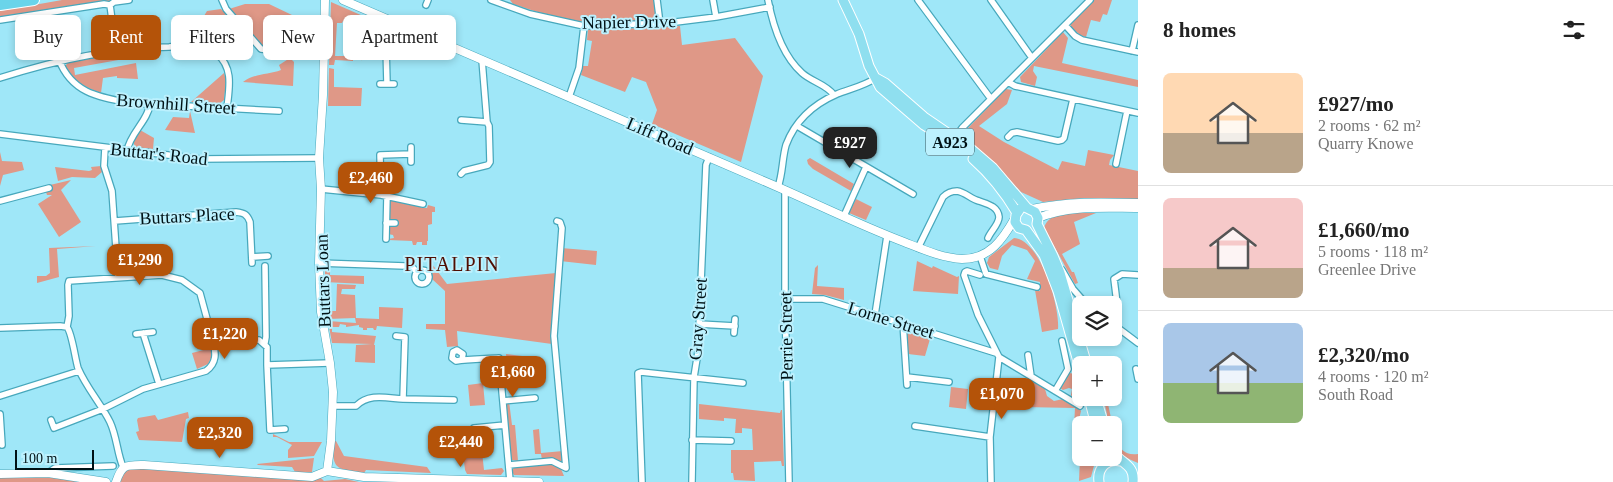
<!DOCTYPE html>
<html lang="en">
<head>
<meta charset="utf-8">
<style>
	:root { --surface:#fff; --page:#f2f2f2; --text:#222; --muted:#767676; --line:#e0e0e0; --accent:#b45309 }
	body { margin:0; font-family:Georgia,serif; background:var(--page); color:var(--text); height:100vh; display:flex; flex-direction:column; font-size:19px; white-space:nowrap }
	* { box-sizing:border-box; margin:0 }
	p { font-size:16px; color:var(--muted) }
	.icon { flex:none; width:28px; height:28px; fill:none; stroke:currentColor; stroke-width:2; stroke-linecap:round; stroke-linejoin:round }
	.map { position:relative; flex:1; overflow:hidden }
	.drawer { display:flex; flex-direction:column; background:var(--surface); width:475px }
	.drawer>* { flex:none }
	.top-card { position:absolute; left:15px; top:15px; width:475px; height:45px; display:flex; gap:10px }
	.buttons { position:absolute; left:1072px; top:296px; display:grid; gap:10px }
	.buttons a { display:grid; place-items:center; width:50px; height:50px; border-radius:8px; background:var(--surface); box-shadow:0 2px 8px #0003; font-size:25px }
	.scale { position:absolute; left:15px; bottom:12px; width:79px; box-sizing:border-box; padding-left:5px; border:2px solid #001216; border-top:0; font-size:14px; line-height:18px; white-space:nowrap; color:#001216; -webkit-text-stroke:4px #bcf1fe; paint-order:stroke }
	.price { position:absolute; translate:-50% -42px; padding:0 11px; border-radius:10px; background:var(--accent); color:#fff; font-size:16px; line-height:32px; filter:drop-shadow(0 1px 2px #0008) }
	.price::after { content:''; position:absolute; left:50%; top:30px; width:15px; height:11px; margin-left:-8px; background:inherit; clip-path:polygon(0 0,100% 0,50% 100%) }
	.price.on { background:#222; color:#fff }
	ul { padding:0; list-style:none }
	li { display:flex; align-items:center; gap:15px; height:125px; padding:0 25px }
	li+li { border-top:1px solid var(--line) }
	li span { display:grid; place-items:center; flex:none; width:140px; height:100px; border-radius:8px; color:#555 }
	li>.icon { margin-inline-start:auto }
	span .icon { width:60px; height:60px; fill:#fffc; stroke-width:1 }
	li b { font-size:21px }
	h2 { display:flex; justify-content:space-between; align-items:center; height:60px; padding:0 25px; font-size:21px }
	.tag { padding:0 18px; border-radius:8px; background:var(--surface); box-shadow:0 2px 8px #0003; font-size:18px; line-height:45px }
	.tag.on { background:var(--accent); color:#fff }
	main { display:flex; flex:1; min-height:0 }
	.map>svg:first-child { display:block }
	.green { fill:#df9887 }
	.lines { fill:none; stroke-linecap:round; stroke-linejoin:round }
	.minor-casing { stroke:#47a8bc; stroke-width:8 }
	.tertiary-casing { stroke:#47a8bc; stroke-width:9 }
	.primary-casing { stroke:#fff; stroke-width:11 }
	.trunk-casing { stroke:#fff; stroke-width:12 }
	.minor { stroke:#fff; stroke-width:5.5 }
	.tertiary { stroke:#fff; stroke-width:8 }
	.primary { stroke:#8fdfef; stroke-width:9 }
	.trunk { stroke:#6ad4ea; stroke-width:10 }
	.labels { text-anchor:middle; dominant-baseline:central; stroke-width:4; stroke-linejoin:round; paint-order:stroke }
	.shield { fill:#bcf1fe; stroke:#38555c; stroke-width:1 }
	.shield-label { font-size:16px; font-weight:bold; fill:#001216 }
	.street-label { font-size:18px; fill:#001216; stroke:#bcf1fe }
	.quarter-label { font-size:20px; letter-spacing:1px; fill:#500d01; stroke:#bcf1fe }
</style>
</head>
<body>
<main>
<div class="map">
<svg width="1138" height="482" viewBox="0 0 1138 482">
	<rect width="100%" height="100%" fill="#9fe7f8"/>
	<path class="green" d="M62,0H115L0,18V11Z
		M510,0H654L655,14L652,20C627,21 602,24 577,21C555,18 534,11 513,4Z
		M1093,0H1112L1107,15L1103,14L1100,22L1091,20L1086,37L1080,35L1071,27L1070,24Z
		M331,2L363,16L362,61L361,56H357L358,40H352V21H343L342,23H337L335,56H353V61L335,60L334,65H329Z
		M245,4H269L292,15L284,23H275L274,40L271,46L264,47L259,44L229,9Z
		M221,9L226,14L215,23L218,28L215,30L200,27L190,42L183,41L180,22L201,21L207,11Z
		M680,26L682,45L735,38L763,76L741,162L652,124L657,110L646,82L632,77L625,92L581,75L583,66H588L592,41L587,40L588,29H620Z
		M1063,32L1068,38L1062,63L1138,80V87L1034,66L1033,71L1037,77L1035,86L1021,82L1020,77Z
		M134,52L135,57L74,68L75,75L136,63L138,79L117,78V76L103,78L101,93C85,87 74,82 65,67L68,62L93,57Z
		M290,58L294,62L293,86L243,82C255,73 268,75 281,70L279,65Z
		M329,68L334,69V87L362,88L361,106H328Z
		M224,73L226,81L224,100L219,104L191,102Z
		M1006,89L1012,90L1007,104L979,126L1004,142L1058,170L1062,161L1085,166L1088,150L1114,155L1110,160L1109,165L1138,171V199L1084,198L1043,202L1021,192L997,166L982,152L965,140L964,137L966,130Z
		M190,111L195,133L165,130L173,117L189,118Z
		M140,130L154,138L153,149L135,147L133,140Z
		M0,152L2,161L22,162L24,170L3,175L0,186Z
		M810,158L854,184L851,191L813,169L808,164L807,160Z
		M101,166L102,172L95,178L72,177L58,181L55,167L89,171L92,170L91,167Z
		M71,180L61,190L81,222L59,237L38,204L52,195H47L46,192L51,190L50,185Z
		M856,199L872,207L866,220L849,213Z
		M389,200L421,205V208H427L428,205L435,207V212H432V224L428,225V241H427V245H422V242H417L416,245H413L412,241L388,240V239L394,238L393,235L388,234V229L392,225V221L388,218Z
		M1071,213H1096L1074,222L1080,244L1062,254L1072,272H1074L1078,283L1075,284L1044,228C1048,215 1060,215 1071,213Z
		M1014,238C1041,240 1060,307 1058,329L1042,332L1035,290L1040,291V282L1027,279L1035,261L1027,250L1012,245L1002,256L998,270L990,268L987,263L989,257Z
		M96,246L57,249L59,277L37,283V276H46L50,273L49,248Z
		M561,248L597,251L596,265L560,261Z
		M917,261L932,268L933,266L957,277L959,276L958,294L913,291Z
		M432,264L447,284L556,273L552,344L457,331L458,346L447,347L445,330L426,329V324H445V291L432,279Z
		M818,265L817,286L844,288V300L825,295L812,294L815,268Z
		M325,271H330V275L364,276V284L325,282Z
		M337,284L356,285L355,289H342L341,294L355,295L356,318L379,319V307L403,308L402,328L377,326L376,330H374L373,328H367V330H363V328L359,327V325L346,327V325L340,324L339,327H332V332L376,336L374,345H375V363L355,362L356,345L372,344L332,343L328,321L356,323L355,318L328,319L325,294H331L330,311H336Z
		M909,331L930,339L925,356L908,354L907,333Z
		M211,348V358L208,364L197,369L192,353Z
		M506,354L530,357L532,370L508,372Z
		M1070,373L1077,375L1081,390V398H1083L1086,406L1073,399L1071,395L1072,389L1069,388L1063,390L1060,388L1066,375Z
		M1029,379L1045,389L1047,396L1054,401L1063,399L1079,408L1081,411L1077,428L1074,427L1075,408L1023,407V390L1025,391Z
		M483,383L485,405L470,406L468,385Z
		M951,387L968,389L966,409L949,407Z
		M509,401L512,425H515L518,461L512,460L510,457L505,403Z
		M699,404L780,413L781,410H782L784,466H782L781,461L754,462L755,481L734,480L733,473H731V450H753L752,429L742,428V433H735L736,419L724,418V421L699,419Z
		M1108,404L1111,418H1114C1117,433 1114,457 1138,454V463C1116,454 1114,448 1114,425H1109L1105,405Z
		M188,412L189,418L186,419L182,442L139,440L136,432L139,431L137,420L138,418L155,415L158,420Z
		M539,429L541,453L563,451L565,465L555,459L542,460L541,454H535L533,430Z
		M273,434L289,442H322L314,456L288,458V450L292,445L277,437H273Z
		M1081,434V458H1096L1091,477L1079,481Z
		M333,441H336L344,456L427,467L431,473L366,470L364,473C337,468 332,472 333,441Z
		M482,452L484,470L502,468L504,471L501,475L467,474L465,470L463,453Z
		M314,458L312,472L307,473L295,472L292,467L258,465L257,464Z
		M548,463L561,469L564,476L514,475L512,472L514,467Z
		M123,467L319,476L324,481L345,479L359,482H116Z
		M0,476H55L91,482H0Z"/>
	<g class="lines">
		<defs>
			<path id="minor" d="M222,0L226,9L261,49C267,50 270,49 275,45L277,24
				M491,0L530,14L584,26L668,23L716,17L770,7
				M657,0L660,24
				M713,0L716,17
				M768,0C773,26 783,56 802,73C812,82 826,84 834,95
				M918,0L991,99
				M991,0L1032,58
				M110,5L116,50
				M426,5L428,0
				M0,20L104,4L110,5L114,2L129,0
				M1065,25L1075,36L1082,40L1138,52
				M1132,51L1138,25
				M59,60C72,93 98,97 130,103L279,111
				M0,78C56,60 110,48 169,47C185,46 204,43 217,54C234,68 229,89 227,108
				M1008,82L1015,86L1138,113
				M380,84H394
				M387,84L386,46L393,21
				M569,97L579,68L584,26
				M461,120L487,122
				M797,126L913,194
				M0,134L200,159L319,158
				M1008,137L1012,133L1017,132L1058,141L1062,140L1064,138L1073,99
				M954,139L962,128L1090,0
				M411,147V162
				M105,148L104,166L112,191L118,277
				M127,151C130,133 148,121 150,104
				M1116,164L1127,111
				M461,174L464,171L488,165L490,162L489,126L487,122L482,60
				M778,187C783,173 782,159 786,145C795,121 814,104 837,94C850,89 864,86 876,78
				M321,189L381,195L423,204
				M785,190V299L789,482
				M381,195L380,155L411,154
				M0,201L49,188
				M844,216L866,167
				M115,221L236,212C244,213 247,214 250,222L252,263
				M386,223H395
				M386,239L387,196
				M918,248L943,197C947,193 951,191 957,191C965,192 971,199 979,201C987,204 998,206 999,217C999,224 991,231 988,238
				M980,256L986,274L1037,287
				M252,257L268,256
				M319,263L405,266L412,267L417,272
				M1062,270L1073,289L1087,305
				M415 277a7 7 0 1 1 14 0a7 7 0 1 1-14 0Z
				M980,275L967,271L965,272L964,275L978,315L999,357L1080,406
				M785,299H823L996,353
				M1069,305L1081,308
				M875,315L887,236
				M1114,321L1118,311L1114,279L1122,274L1138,275
				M1075,322L1077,314L1081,312
				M903,323L907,385
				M699,324L735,326
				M1114,325L1138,343
				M0,328L60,326L67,327
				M143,333L159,384
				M734,333L735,319
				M136,334L153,332
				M265,343L266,337L265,266
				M1028,355L1031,376
				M462,359L463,354L457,350L453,352L452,358L456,361C469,359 484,359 499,358L510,481
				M267,365L270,430L285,429
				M1136,369L1138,379
				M907,377L949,382
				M1055,391L1068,369L1062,341
				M0,396L79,371
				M403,399L454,400
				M503,401L535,398
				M333,406H356C369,393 386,398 403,399L405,337L396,336
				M0,414L2,445
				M51,420L54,428L103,409L143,389L206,371C217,363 216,353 213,341L259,340L267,347V365L330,363
				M915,426L990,437
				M474,428L505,425
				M692,440L731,441
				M509,465L552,461L566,468L554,336L562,228L560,222L557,221
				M123,467C117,453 117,437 110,422C101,404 86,387 78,368C75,358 72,333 67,327L69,316L68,285L69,281L162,275L182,280L200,293L213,341
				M48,473L55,468L113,466
				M642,482L638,373L641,372L743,383
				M692,482L694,377L698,352L706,165L709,157
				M991,482L990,437L999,357"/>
			<path id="tertiary" d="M325,0L323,95L319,158L321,189L319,263L321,312L330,363L333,392L331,441L327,471
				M343,0C488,63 634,124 780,188C821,206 862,226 904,242C922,249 942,258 962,259C990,259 1003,239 1015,218
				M1032,209C1067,201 1102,202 1138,203
				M1038,218C1069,205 1105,208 1138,208
				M0,474L48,473L106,482
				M116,482C122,464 126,465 144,465L312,477L327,471L364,477L539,482"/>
			<path id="primary" d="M843,0L859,34L869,66L880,87L924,125L951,142
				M876,78L885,83L924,117L971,149L993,168L1027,208L1035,212L1038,218L1037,224L1053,256L1060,273L1087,365
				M973,159C990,174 1005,193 1017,213
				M1020,209L1016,215L1015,222L1019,228L1026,230L1044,255L1058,291L1081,372
				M1089,398L1096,425
				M1096,398L1104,425
				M1114,453C1122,464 1135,465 1133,482
				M1099,482C1097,468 1107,458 1121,461"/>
			<path id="trunk" d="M0,5L34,0"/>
		</defs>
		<use href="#minor" class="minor-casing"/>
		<use href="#tertiary" class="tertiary-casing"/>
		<use href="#primary" class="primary-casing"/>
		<use href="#trunk" class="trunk-casing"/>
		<use href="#minor" class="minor"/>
		<use href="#tertiary" class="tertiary"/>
		<use href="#primary" class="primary"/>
		<use href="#trunk" class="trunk"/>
	</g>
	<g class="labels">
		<rect class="shield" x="926" y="128.5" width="48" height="27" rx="4"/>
		<g class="shield-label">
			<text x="950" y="142">A923</text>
		</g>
		<g class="street-label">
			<text transform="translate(629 22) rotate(-1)">Napier Drive</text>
			<text transform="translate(176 104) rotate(4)">Brownhill Street</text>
			<text transform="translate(660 136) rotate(23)">Liff Road</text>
			<text transform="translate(159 154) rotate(6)">Buttar's Road</text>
			<text transform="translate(187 216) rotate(-3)">Buttars Place</text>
			<text transform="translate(323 281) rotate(-92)">Buttars Loan</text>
			<text transform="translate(698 319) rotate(-86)">Gray Street</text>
			<text transform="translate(891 320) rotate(17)">Lorne Street</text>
			<text transform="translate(786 336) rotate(-91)">Perrie Street</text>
		</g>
		<g class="quarter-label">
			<text x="452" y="264">PITALPIN</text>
		</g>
	</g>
</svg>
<div class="buttons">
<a><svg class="icon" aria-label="layers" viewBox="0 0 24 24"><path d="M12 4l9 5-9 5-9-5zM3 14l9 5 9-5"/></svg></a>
<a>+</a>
<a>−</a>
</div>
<div class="scale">100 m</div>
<b class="price on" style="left:850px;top:169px">£927</b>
<b class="price" style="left:371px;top:204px">£2,460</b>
<b class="price" style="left:140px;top:286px">£1,290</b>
<b class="price" style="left:225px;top:360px">£1,220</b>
<b class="price" style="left:513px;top:398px">£1,660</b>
<b class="price" style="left:1002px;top:420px">£1,070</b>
<b class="price" style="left:220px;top:459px">£2,320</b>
<b class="price" style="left:461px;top:468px">£2,440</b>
<div class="top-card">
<a class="tag">Buy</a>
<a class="tag on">Rent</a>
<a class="tag">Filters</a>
<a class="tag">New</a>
<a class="tag">Apartment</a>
</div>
</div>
<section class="drawer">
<h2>8 homes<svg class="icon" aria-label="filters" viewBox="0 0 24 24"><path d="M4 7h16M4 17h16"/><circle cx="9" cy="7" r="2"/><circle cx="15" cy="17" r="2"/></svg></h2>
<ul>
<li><span style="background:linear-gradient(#ffd9b3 60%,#b9a48a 0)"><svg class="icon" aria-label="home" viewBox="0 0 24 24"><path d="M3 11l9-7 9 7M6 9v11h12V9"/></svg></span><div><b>£927/mo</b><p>2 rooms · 62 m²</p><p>Quarry Knowe</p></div></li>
<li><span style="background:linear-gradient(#f6c9c9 70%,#b9a48a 0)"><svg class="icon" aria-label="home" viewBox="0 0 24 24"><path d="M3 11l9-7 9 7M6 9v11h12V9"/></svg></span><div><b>£1,660/mo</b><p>5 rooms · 118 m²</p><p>Greenlee Drive</p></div></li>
<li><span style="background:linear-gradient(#a9c7e8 60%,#8fb573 0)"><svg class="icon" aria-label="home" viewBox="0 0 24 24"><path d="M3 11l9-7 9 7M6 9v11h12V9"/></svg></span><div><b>£2,320/mo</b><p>4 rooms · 120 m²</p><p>South Road</p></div></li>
</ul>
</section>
</main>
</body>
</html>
